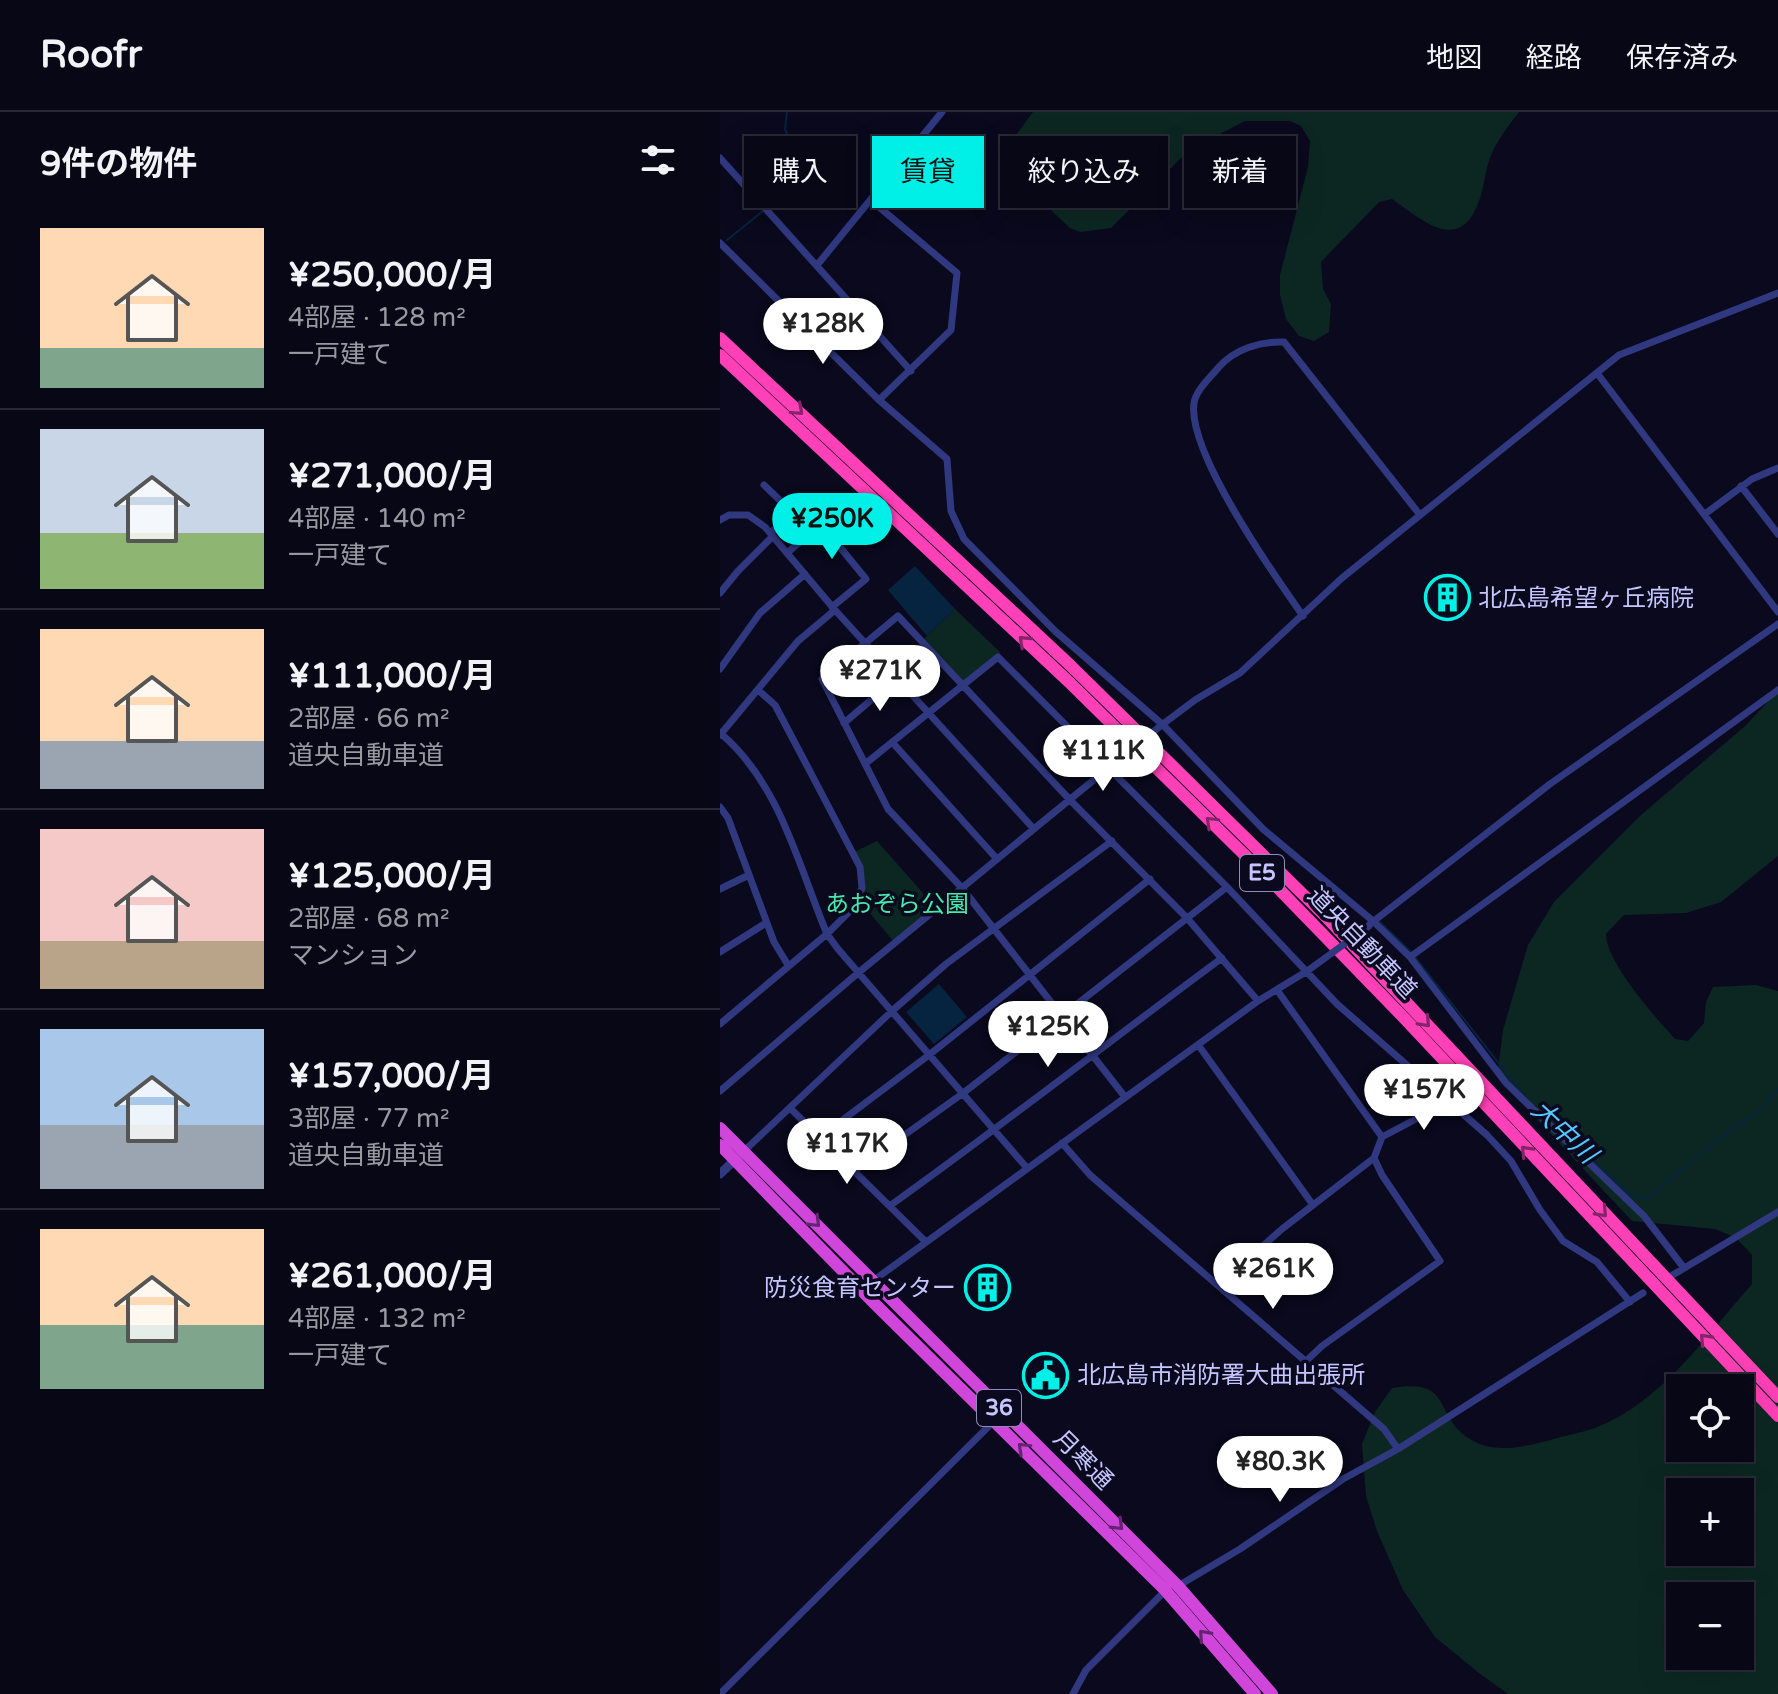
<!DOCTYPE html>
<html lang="ja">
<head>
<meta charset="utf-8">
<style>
	:root { --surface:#080716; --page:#161523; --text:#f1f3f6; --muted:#9899a1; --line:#292835; --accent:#00f0e7 }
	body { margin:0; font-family:"Varela Round","Noto Sans JP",sans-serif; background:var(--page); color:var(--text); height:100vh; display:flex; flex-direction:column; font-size:30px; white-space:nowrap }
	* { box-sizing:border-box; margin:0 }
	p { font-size:26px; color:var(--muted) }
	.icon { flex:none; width:44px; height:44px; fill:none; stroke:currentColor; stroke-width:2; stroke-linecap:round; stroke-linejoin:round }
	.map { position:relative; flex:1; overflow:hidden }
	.panel { display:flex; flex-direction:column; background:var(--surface); width:720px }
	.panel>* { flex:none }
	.top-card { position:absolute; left:24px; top:24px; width:760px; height:72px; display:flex; gap:16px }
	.tools { position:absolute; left:946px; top:1262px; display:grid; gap:16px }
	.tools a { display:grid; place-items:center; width:88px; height:88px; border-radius:0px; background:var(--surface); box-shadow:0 8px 32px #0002,0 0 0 2px var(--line); font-size:40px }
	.price { position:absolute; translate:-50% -68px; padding:0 18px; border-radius:28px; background:#fff; color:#222; font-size:26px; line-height:52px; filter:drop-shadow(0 2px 4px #0008) }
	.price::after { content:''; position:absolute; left:50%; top:48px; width:24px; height:18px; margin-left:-12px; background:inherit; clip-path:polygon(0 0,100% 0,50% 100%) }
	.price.selected { background:var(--accent); color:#111 }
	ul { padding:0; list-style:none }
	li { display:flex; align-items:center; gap:24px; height:200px; padding:0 40px }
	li+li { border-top:2px solid var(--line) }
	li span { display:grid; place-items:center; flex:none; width:224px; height:160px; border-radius:0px; color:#555 }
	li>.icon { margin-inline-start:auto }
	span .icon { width:96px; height:96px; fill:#fffc; stroke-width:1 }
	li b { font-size:34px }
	h2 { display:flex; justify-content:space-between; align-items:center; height:96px; padding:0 40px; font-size:34px }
	.pill { padding:0 28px; border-radius:0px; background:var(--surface); box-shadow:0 8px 32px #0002,0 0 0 2px var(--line); font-size:28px; line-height:72px }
	.pill.selected { background:var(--accent); color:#111 }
	header { display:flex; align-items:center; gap:48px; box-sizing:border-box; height:112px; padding:0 40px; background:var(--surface); border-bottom:2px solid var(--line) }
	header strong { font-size:38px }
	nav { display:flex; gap:44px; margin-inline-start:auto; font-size:28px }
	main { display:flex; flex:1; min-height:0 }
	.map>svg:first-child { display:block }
	.green { fill:#0c2722; fill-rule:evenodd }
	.water { fill:#06233f }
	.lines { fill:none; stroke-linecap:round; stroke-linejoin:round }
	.stream { stroke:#06233f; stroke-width:2 }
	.minor { stroke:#303880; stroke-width:7 }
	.tertiary { stroke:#303880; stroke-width:9 }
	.trunk { stroke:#d146da; stroke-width:12 }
	.motorway { stroke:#ff40b6; stroke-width:12 }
	.minor-bridge { stroke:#303880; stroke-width:7 }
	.oneway { stroke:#84246a }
	.oneway2 { stroke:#642472 }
	.labels { text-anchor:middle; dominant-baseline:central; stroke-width:7; stroke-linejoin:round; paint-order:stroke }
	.shield { fill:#0a091d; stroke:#8d8dbb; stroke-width:2 }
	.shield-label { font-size:22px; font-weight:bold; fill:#c5c6ff }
	.poi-label { font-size:24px; fill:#c5c6ff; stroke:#0a091d; text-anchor:start }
	.park-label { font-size:24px; fill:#48e8aa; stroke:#0a091d }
	.street-label { font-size:24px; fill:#c5c6ff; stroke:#0a091d }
	.water-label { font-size:26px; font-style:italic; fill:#53c7ff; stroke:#0a091d }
</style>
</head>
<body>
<header>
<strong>Roofr</strong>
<nav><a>地図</a><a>経路</a><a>保存済み</a></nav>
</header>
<main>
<section class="panel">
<h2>9件の物件<svg class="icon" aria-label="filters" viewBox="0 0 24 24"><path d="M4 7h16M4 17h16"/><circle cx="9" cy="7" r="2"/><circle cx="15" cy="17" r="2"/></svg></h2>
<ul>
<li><span style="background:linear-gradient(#ffd9b3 75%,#7fa58c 0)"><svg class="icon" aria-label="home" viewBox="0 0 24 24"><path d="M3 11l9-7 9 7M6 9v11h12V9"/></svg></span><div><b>¥250,000/月</b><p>4部屋 · 128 m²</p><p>一戸建て</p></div></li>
<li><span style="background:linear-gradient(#c9d6e8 65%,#8fb573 0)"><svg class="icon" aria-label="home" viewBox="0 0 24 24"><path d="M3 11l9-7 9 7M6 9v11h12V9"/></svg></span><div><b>¥271,000/月</b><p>4部屋 · 140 m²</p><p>一戸建て</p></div></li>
<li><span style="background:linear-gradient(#ffd9b3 70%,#9aa5b1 0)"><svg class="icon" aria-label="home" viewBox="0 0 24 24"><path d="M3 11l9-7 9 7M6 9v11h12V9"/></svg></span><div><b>¥111,000/月</b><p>2部屋 · 66 m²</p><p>道央自動車道</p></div></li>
<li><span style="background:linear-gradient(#f6c9c9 70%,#b9a48a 0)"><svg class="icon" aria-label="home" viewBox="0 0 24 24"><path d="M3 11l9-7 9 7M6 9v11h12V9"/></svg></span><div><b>¥125,000/月</b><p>2部屋 · 68 m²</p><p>マンション</p></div></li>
<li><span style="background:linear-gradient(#a9c7e8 60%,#9aa5b1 0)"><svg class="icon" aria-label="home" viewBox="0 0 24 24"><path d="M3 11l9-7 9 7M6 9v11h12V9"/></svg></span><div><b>¥157,000/月</b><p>3部屋 · 77 m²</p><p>道央自動車道</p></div></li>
<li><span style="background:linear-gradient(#ffd9b3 60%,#7fa58c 0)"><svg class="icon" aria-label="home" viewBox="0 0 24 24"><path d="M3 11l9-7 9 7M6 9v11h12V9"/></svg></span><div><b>¥261,000/月</b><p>4部屋 · 132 m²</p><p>一戸建て</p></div></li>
</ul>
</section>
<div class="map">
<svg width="1058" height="1582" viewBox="0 0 1058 1582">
	<rect width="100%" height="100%" fill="#0a091d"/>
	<path class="green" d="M313,0H799C789,13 779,26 772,41C765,56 765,74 759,89C740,143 702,108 672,87L659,90L601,150L603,177L611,192L609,220L594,229L579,224L566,207L560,183V163L588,55L590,29L581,14L570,9H525L469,38L391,116L360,120L350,116L285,55V38Z
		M235,497L280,540L278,545L242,573L202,529Z
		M1058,579V744L1001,790L966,801L904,803L886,822C886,850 935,905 955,927L968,929L984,911L986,890L993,875L1036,873L1058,879V1582H788L759,1561L715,1525L683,1478L657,1419L646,1384L642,1332L655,1300L672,1276C735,1266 712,1304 750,1327C773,1342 802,1335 827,1329C843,1324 860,1321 875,1316C941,1291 987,1223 1032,1172V1143L1016,1126L995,1117L912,1109L798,987L778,957L783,918L808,833L834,790L921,703L1025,614ZM960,1276H1020V1336H960ZM960,1380H1020V1440H960ZM960,1484H1020V1544H960Z
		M157,729L217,797L175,831L137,786C145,770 140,756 132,741Z"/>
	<path class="water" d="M195,454L235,497L207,524L168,478Z
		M219,872L247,905L214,932L186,900Z"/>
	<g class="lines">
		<path class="stream" d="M51,92L78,66L80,54L65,17L67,0
			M7,128L43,99
			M660,810L691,840
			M695,845L807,987
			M844,1022L911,1083L926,1087L1008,1020L1038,1000L1058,977"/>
		<path class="minor" d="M0,46L191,259
			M152,89L237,161L231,218L159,288
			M0,131L159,288L227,347L231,399L244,427L335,519L443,613L543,717L653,809L690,845L786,971L924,1104L964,1156
			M98,152L222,0
			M877,261L1058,500
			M44,373L71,399L51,421
			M1021,374L1058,422
			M985,402L1032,367L1058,356
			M0,408L9,403H28L45,415L115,498L313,716
			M67,441L101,412L146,467L112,495
			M0,481L18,459L53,424
			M583,504C554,463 467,340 474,291C476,278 490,266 498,256C514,237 541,229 564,230L700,403
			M0,557L40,501L85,462
			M124,611L177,566
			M439,615L475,588L520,561L622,466L899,243L1058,181
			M0,621C60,671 78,753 107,822L118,837L307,1056
			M0,623L78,529L115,498
			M172,630L277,747
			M145,652L278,545L507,775L617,892L767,1023L791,1049L820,1098L843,1129L877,1150L910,1190
			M0,695L8,706L54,830L68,853
			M0,777L29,763
			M650,812L830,672L1058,512
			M0,840L46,811
			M690,845L1058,578
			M557,878L662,1025
			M0,912L107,822L132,797L142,776L140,755L94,667L55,593L38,578
			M479,934L593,1093
			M0,979L138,861L392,653
			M405,985L242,776L168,697L102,567L178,504L351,689L467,806L538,889
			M70,996L205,1129
			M100,1025L209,943L430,767
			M342,1031L370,1063L664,1317L678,1337
			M24,1039L172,899L226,852L392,729
			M134,1059L242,982L507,775
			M171,1093C283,1013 391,928 502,846
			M951,1164L1058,1100
			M150,1171L538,889L589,858
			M499,1173L562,1117L654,1046L662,1025L713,998L725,988
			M586,1249L602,1234L720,1149L662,1063L654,1046
			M458,1474L520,1437L623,1367L678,1337L923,1181
			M0,1582L276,1307
			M353,1582L366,1558L446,1478"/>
		<path class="tertiary" d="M0,1062L19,1044"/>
		<path class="trunk" d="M0,1016L458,1474L552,1582
			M0,1033L155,1192L445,1478L535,1582"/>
		<path class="motorway" d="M0,226L350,553L606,805L1058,1285
			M0,243L349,570L552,770L685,907L1058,1304"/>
		<path class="minor-bridge" d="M395,650L438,616
			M590,857L649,814"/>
	</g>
	<defs><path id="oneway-chevron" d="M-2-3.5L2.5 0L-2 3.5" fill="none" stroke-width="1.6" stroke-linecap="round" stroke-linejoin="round" transform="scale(2)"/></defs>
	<g class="oneway">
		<use href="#oneway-chevron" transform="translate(78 298) rotate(42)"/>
		<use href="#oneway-chevron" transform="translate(304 529) rotate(-137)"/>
		<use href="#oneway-chevron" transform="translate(491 710) rotate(-136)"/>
		<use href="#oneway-chevron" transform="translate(705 910) rotate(47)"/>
		<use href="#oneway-chevron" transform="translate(806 1039) rotate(-133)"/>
		<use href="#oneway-chevron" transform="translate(882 1100) rotate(47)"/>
		<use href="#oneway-chevron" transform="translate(985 1227) rotate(-133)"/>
	</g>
	<g class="oneway2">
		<use href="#oneway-chevron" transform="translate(95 1110) rotate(45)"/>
		<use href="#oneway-chevron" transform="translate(303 1336) rotate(-136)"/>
		<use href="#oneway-chevron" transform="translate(398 1413) rotate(45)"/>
		<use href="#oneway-chevron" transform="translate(484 1523) rotate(-131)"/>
	</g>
	<defs>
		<symbol id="building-ring" viewBox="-11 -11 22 22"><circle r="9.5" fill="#0a091d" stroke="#00f0e7" stroke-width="1.5"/><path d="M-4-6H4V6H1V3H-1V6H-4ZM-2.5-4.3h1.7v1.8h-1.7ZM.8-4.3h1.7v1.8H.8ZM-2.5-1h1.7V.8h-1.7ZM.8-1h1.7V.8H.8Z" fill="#00f0e7"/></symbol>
		<symbol id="civic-ring" viewBox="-11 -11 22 22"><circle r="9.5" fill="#0a091d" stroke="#00f0e7" stroke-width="1.5"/><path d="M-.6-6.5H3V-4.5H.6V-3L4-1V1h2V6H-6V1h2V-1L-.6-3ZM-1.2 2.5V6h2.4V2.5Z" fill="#00f0e7"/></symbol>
	</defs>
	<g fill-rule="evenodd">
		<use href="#building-ring" x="702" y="460" width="51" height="51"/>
		<use href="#building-ring" x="242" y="1150" width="51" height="51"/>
		<use href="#civic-ring" x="300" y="1238" width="51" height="51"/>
	</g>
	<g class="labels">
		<g class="shield">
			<rect x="520" y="743" width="44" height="36" rx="6"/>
			<rect x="257" y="1278" width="44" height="36" rx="6"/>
		</g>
		<g class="shield-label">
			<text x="542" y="761">E5</text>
			<text x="279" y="1296">36</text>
		</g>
		<g class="poi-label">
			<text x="758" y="486">北広島希望ヶ丘病院</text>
			<text x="236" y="1176" text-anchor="end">防災食育センター</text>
			<text x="357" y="1263">北広島市消防署大曲出張所</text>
		</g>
		<g class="park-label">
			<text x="177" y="792">あおぞら公園</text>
		</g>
		<g class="street-label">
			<text transform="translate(642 831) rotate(46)">道央自動車道</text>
			<text transform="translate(363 1348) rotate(45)">月寒通</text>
		</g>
		<g class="water-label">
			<text transform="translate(844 1020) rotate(43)">大中川</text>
		</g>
	</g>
</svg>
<div class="tools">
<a><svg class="icon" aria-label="locate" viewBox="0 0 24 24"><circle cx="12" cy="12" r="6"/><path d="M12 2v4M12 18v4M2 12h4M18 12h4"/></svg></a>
<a>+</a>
<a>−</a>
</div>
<b class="price" style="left:103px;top:254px">¥128K</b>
<b class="price selected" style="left:112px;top:449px">¥250K</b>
<b class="price" style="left:160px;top:601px">¥271K</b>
<b class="price" style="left:383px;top:681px">¥111K</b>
<b class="price" style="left:328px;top:957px">¥125K</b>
<b class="price" style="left:704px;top:1020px">¥157K</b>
<b class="price" style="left:127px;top:1074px">¥117K</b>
<b class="price" style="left:553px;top:1199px">¥261K</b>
<b class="price" style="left:560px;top:1392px">¥80.3K</b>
<div class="top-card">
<a class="pill">購入</a>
<a class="pill selected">賃貸</a>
<a class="pill">絞り込み</a>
<a class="pill">新着</a>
</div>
</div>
</main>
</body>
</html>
